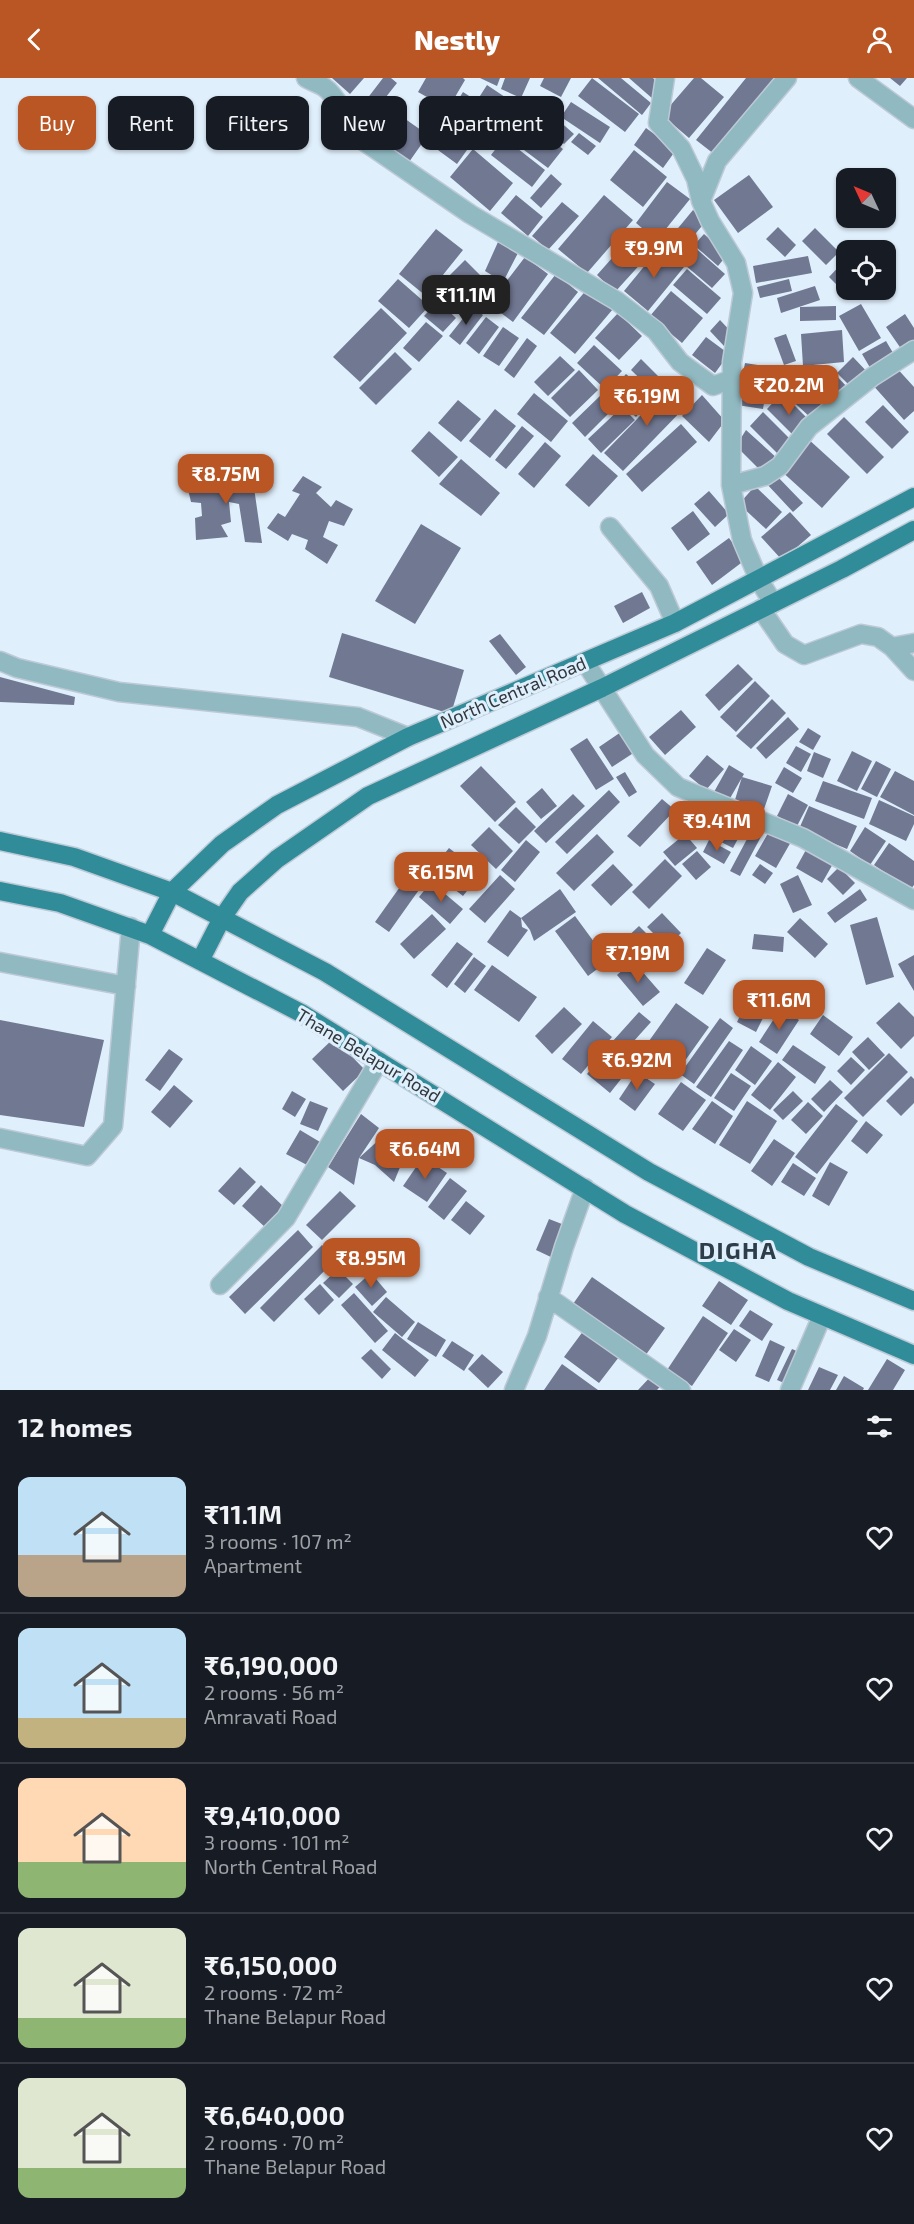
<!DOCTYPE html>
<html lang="en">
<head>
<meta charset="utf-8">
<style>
	:root { --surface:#171b24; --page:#242831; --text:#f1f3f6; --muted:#9ea1a6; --line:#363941; --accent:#ba5524 }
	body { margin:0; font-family:"Exo 2",sans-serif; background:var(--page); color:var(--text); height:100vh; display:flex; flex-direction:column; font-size:22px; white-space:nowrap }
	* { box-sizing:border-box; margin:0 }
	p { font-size:20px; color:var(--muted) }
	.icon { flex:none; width:33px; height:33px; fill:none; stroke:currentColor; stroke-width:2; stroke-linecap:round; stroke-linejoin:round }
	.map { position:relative; height:1312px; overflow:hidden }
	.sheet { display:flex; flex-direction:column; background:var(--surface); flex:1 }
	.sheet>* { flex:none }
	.top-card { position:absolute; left:18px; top:18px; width:600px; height:54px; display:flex; gap:12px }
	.needle { width:39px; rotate:314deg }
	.tools { position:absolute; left:836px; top:90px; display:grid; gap:12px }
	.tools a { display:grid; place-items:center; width:60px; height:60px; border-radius:12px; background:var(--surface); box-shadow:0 2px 4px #0004; font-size:30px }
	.price { position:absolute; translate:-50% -51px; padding:0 14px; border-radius:12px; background:var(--accent); color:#fff; font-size:20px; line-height:39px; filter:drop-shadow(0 2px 3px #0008) }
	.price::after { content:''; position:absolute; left:50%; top:36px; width:18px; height:14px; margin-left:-9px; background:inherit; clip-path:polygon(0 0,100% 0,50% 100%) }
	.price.current { background:#222; color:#fff }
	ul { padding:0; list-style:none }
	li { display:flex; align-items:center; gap:18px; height:150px; padding:0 18px }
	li+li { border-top:2px solid var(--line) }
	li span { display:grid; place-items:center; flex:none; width:168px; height:120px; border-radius:12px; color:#555 }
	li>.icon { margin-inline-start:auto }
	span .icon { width:72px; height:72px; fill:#fffc; stroke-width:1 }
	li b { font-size:26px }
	h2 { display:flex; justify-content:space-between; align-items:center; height:72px; padding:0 18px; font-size:26px }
	.tag { padding:0 21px; border-radius:12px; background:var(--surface); box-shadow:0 2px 4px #0004; font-size:21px; line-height:54px }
	.tag.current { background:var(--accent); color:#fff }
	header { display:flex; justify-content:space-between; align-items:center; height:78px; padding:0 18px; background:var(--accent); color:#fff; font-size:27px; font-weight:800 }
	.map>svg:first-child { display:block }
	.building { fill:#717892 }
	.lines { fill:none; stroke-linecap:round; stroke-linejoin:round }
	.minor-casing { stroke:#bdcad6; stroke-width:21 }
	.major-casing { stroke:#bdcad6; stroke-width:21 }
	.minor { stroke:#90b9c1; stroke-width:18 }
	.major { stroke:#318c9a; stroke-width:18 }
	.labels { text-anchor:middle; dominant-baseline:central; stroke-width:6; stroke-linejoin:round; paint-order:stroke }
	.street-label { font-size:18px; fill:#30373d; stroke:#e0effc }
	.district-label { font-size:24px; font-weight:bold; letter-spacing:1.5px; fill:#2d3d49; stroke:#e0effc }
</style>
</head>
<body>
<header><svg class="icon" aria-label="back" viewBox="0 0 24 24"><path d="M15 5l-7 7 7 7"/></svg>Nestly<svg class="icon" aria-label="person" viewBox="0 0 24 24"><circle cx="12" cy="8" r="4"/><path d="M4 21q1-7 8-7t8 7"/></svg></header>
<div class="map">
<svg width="914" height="1312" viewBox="0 0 914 1312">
	<rect width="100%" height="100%" fill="#e0effc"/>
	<path class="building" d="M332,0H364L350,16Z
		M383,0H391L397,5L371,38L360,30Z
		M426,0H463L465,2L448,31L418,14Z
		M480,0H500L497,8Z
		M505,0H530L521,20L501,11Z
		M544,0H571L561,19L540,8Z
		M592,0L639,36L625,54L578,18Z
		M598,0H621L651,25L642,37Z
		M629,0H653L662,9L653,21Z
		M694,0H701L724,19L689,60L662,37Z
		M746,0H776L714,76L696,62Z
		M890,0H907L900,8Z
		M487,7L505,19L496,33L478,21Z
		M463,14L508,43L496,62L451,33Z
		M525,23L547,38L538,50L517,35Z
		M571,24L610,49L600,65L561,39Z
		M384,26L428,57L409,84L365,52Z
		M442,34L477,58L457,86L427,64Z
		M557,41L574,56L564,66L547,51Z
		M535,50L563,71L548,90L520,69Z
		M646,50L676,72L663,90L634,67Z
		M579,55L596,68L588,77L571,64Z
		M504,60L545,92L532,109L491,77Z
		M473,71L513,105L490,133L450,99Z
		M634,72L667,99L643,129L610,102Z
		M551,96L562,106L541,130L530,120Z
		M749,97L773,129L738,155L714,122Z
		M667,104L690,121L665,152L642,150L636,145Z
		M516,117L543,139L528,158L501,135Z
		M604,117L633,142L587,195L558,171Z
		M562,124L579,138L548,172L532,158Z
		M693,132L706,143L687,166L674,155Z
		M778,149L796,167L785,179L766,161Z
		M815,150L839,174L826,187L802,163Z
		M436,151L463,172L426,218L399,196Z
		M636,153L655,170L615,214L597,197Z
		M704,156L727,177L718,188L694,167Z
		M498,164L518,175L503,204L485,193Z
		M692,167L725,196L712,210L679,182Z
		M660,169L684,189L648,233L624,213Z
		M808,178L812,195L756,205L753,188Z
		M525,179L548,196L513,244L489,226Z
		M846,181V204L840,210L829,199Z
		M465,182L488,205L462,232L438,209Z
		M687,191L721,220L707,236L673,207Z
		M556,196L578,214L544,257L521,240Z
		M398,201L429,228L409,250L378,223Z
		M789,201L792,213L760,220L757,209Z
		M815,208L820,222L781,235L777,220Z
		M588,210L613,231L575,276L550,255Z
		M671,213L703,240L682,265L650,238Z
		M438,223L456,240L443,254L424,238Z
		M861,226L881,260L859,273L839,238Z
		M836,228V242L800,243V229Z
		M472,229L483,237L460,267L449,258Z
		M381,230L407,255L360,304L333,279Z
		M618,235L642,258L619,282L595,260Z
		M905,236L914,250V268L904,275L886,249Z
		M486,239L499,249L479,276L466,265Z
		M720,242L735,258L724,268L710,253Z
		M426,244L443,258L419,284L403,270Z
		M503,249L519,260L499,288L483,278Z
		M842,252L844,284L803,288L801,256Z
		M786,256L796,283L784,287L774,260Z
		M706,259L729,276L715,295L692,277Z
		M527,260L537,268L514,300L504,292Z
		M886,263L896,280L872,293L862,276Z
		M594,267L622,293L605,311L577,285Z
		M395,274L412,291L376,327L359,310Z
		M560,278L575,292L548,318L534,304Z
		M853,279L870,297L854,312L837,295Z
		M641,281L664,304L654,314L631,292Z
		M745,285L770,289L763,331L737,327Z
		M826,287L851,313L843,321L818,294Z
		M894,287L914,309V333L904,342L871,305Z
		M579,292L598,312L570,339L551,320Z
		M626,296L653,319L636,339L609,315Z
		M802,296L830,323L812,341L784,315Z
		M671,306L690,324L623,393L604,375Z
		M534,315L568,343L551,364L517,336Z
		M782,315L812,345L797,361L767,331Z
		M601,317L614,330L585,359L572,345Z
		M702,317L725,343L709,364L682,338Z
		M458,322L481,341L461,364L438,345Z
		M883,327L909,354L892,371L865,344Z
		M622,329L635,342L601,375L588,361Z
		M495,331L516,348L490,380L469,363Z
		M763,334L794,365L781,379L750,348Z
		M844,339L884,379L867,396L827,356Z
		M681,346L697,364L642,414L626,396Z
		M522,348L534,358L506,391L495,382Z
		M746,352L779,382L765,397L736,368Z
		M429,353L458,379L439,399L411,373Z
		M807,360L850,399L822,430L779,391Z
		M545,364L561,378L534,410L518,396Z
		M593,376L618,398L589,429L565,407Z
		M461,381L500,415L481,438L439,406Z
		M251,389L262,465L245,464L239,426L229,424L231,444L221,447L228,459L196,462L195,440L202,438L201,425L191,424L186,403L207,398L209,408H218L217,402L225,401V391Z
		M774,395L803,425L793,434L765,404Z
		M303,398L322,409L316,415L331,429L336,422L353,431L344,448L329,443L323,459L338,467L327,486L305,471L308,462L292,456L288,463L267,450L278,435L285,439L300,416L292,413Z
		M755,408L782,434L766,451L739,426Z
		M709,413L729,436L715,449L694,426Z
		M693,433L710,456L688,473L671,450Z
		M790,434L811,457L782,482L761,459Z
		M421,446L461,470L415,546L375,523Z
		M729,460L745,482L712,507L696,484Z
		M642,514L650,530L623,545L614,528Z
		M342,555L464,592L451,636L329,599Z
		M500,556L526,589L516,597L489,563Z
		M738,586L753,601L719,633L705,617Z
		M0,599L75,619L74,627L0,624Z
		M755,603L770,618L736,654L720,639Z
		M772,621L786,635L751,671L736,658Z
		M681,632L696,649L665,677L649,659Z
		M788,639L799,651L766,681L756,670Z
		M808,650L821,658L813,672L799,664Z
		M624,652L638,672L612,689L599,669Z
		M587,660L614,701L596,712L570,671Z
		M796,668L811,676L801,694L786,685Z
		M852,673L872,683L857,713L837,703Z
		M814,674L831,681L823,700L807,693Z
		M707,677L724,691L706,712L689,698Z
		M876,683L891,691L877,719L861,711Z
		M729,687L744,696L729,722L714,714Z
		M481,688L516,724L495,744L460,708Z
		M784,689L802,700L793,715L775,705Z
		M895,693L914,703V737L880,719Z
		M625,694L637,714L629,719L616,699Z
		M742,699L772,708L763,734L734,725Z
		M823,703L872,720L864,741L815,723Z
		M542,710L557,728L541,741L526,724Z
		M609,712L620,724L567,776L555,764Z
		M573,716L585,728L546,765L534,753Z
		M788,716L808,727L797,748L777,738Z
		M662,721L675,732L640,769L627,758Z
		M696,721L718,733L702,762L680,750Z
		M879,722L914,738V746L906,763L869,746Z
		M809,728L857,748L847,771L799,751Z
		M516,729L536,749L519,766L498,747Z
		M727,732L748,742L733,770L713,760Z
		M755,746L765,751L740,798L730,793Z
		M489,749L513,773L496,791L471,767Z
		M865,749L886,763L870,787L850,773Z
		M771,750L792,762L776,790L755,778Z
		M597,756L614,774L574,813L556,795Z
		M685,756L697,770L675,788L663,774Z
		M526,762L540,774L515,804L501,792Z
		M709,762L731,774L724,786L703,774Z
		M889,765L914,783V807L910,812L874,787Z
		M449,770L481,795L463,818L431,793Z
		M807,770L834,784L822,805L796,790Z
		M697,773L711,789L696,802L682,786Z
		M665,781L682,798L649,831L632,814Z
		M613,786L633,807L611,828L591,807Z
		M760,786L773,795L765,806L752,797Z
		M839,789L855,805L843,817L827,801Z
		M500,797L515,811L485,845L469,831Z
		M798,797L812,827L793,835L780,806Z
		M407,799L421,809L389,854L375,844Z
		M431,804L463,831L450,846L419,819Z
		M560,811L576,834L534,863L530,852L521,840Z
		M860,811L867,822L835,845L827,835Z
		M510,832L521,840L522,849L528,852L508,879L487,864Z
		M662,835L681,855L667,869L647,849Z
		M432,836L446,851L414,881L400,866Z
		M575,838L608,883L588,898L555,853Z
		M877,839L894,899L866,907L850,847Z
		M800,840L828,866L815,880L787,854Z
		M639,848L662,871L644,887L622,864Z
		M610,856L628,883L617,890L598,864Z
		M754,856L784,859L783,874L752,871Z
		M457,864L473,876L447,910L431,897Z
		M707,870L726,882L703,917L684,905Z
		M914,877V913L898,886Z
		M474,879L486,888L465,915L454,906Z
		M633,883L660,914L643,928L617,897Z
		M492,887L537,919L519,944L474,912Z
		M747,924L766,934L756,954L737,944Z
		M899,924L914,939V958L901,971L876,945Z
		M676,925L709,949L682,987L649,963Z
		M564,929L582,946L552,976L535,958Z
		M781,930L799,942L777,976L759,964Z
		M639,934L651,944L624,974L612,964Z
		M823,937L853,959L839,978L810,956Z
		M720,940L733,950L694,1006L680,996Z
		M0,942L104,962L84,1049L0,1037Z
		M593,943L612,959L581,996L562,981Z
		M868,959L885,977L869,992L852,974Z
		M334,960L365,992L343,1013L312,981Z
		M729,963L743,972L711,1019L696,1009Z
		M793,967L826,989L815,1006L782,982Z
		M609,968L632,987L610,1015L587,996Z
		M751,968L772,983L755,1007L735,992Z
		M169,971L183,981L160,1013L145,1002Z
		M889,975L908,994L863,1039L844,1020Z
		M851,979L865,992L851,1007L837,993Z
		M778,984L796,999L770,1032L751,1017Z
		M637,994L655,1006L635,1033L619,1021Z
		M731,995L751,1008L734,1033L714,1020Z
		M911,998L914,1001V1025L901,1038L886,1023Z
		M830,1002L843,1014L824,1034L811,1021Z
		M681,1004L706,1022L683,1053L658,1036Z
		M174,1007L193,1023L170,1050L151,1034Z
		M292,1013L306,1021L295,1039L282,1031Z
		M793,1013L803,1023L783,1042L773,1032Z
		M310,1023L328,1030L318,1053L300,1046Z
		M712,1023L733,1038L715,1066L692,1051Z
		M747,1023L777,1043L750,1086L719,1067Z
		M808,1024L823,1038L806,1056L791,1042Z
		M836,1026L858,1043L817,1096L795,1079Z
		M361,1036L379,1050L359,1080L354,1107L328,1089Z
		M866,1043L883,1057L867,1076L851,1063Z
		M300,1052L320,1064L307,1087L286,1076Z
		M383,1058L407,1072L394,1104L375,1087L359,1080Z
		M774,1061L795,1075L772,1108L751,1093Z
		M423,1079L447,1095L427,1124L403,1108Z
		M830,1084L848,1094L829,1128L812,1118Z
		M793,1085L816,1100L804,1118L781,1104Z
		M240,1089L256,1104L234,1127L218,1113Z
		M450,1100L467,1113L444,1142L428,1129Z
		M261,1107L285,1130L266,1150L242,1128Z
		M340,1113L356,1128L322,1162L306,1147Z
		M466,1123L485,1138L470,1157L451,1142Z
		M549,1141L567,1148L553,1180L536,1172Z
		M298,1152L313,1169L245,1236L229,1219Z
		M322,1167L336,1181L274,1244L260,1230Z
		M338,1191L353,1206L339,1220L323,1205Z
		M371,1195L387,1214L372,1228L355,1209Z
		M592,1199L665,1250L645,1278L573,1226Z
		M719,1203L748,1222L731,1247L702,1228Z
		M320,1206L334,1222L319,1237L304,1221Z
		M354,1215L388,1253L375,1265L341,1227Z
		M386,1219L415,1244L402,1259L373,1234Z
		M750,1232L773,1246L762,1263L739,1248Z
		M703,1238L728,1255L692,1308L667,1292Z
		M418,1244L446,1262L436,1279L407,1261Z
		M587,1248L622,1275L599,1305L564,1279Z
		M734,1251L751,1262L736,1284L719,1272Z
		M395,1255L429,1282L415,1299L382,1272Z
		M770,1262L785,1269L769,1304L755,1298Z
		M452,1263L474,1277L464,1293L442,1278Z
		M371,1271L391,1291L382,1301L361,1280Z
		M792,1271L804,1276L789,1307L777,1302Z
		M482,1276L503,1294L488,1310L468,1291Z
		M887,1281L905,1292L893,1312H868Z
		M562,1286L598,1312H544Z
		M819,1289L838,1297L830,1312H808Z
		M655,1294L665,1303L657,1312H638Z
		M844,1298L864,1310L863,1312H836Z"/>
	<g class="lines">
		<defs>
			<path id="minor" d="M306,0C312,4 318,5 324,9C337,18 346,40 352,55L470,136L617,223L656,253L680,284L713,308L732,301
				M665,0L658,45L681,70L696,101L701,123L710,143L736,185L743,215L732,284L731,407L742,462L759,502L773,525
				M858,0L914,41
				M701,123L717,83L787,0
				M731,407L765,398L780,388L809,349L872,299L914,272
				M610,449L659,508L675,545
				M761,531L785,566L804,577L861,556L878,559L892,569L914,593
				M892,569L914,565
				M0,583L17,590L119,614L358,639L408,659
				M585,584L645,677L678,709L803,760L914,822
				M0,884L126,908
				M0,1060L87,1078L113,1048L131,849
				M220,1207L286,1140L379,983
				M548,1219L681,1312
				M514,1312L537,1258L564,1169L585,1110
				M790,1312L822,1238"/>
			<path id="major" d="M0,763L74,779L172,814L325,894L649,1094L809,1179L914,1223
				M0,813L60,825L150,857L301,935L625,1136L788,1223L914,1277
				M150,857L172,814L222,766L277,727L408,659L675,545L914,419
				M200,883L222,840L240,814L277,781L368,718L602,610L842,491L914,452"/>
		</defs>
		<use href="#minor" class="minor-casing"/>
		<use href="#major" class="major-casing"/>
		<use href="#minor" class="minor"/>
		<use href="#major" class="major"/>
	</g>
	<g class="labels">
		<g class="street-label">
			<text transform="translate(513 614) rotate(-23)">North Central Road</text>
			<text transform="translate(369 977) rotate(31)">Thane Belapur Road</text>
		</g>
		<g class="district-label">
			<text x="738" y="1171">DIGHA</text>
		</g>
	</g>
</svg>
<div class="tools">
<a><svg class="needle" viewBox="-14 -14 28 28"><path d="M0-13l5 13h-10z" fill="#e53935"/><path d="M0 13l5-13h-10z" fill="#9ea1a6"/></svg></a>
<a><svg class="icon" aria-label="locate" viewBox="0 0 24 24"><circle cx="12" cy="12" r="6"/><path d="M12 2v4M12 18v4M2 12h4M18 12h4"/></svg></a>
</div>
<b class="price" style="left:654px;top:201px">₹9.9M</b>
<b class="price current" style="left:466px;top:248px">₹11.1M</b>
<b class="price" style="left:789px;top:338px">₹20.2M</b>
<b class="price" style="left:647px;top:349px">₹6.19M</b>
<b class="price" style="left:226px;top:427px">₹8.75M</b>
<b class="price" style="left:717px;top:774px">₹9.41M</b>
<b class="price" style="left:441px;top:825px">₹6.15M</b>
<b class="price" style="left:638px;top:906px">₹7.19M</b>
<b class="price" style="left:779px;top:953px">₹11.6M</b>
<b class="price" style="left:637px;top:1013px">₹6.92M</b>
<b class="price" style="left:425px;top:1102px">₹6.64M</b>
<b class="price" style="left:371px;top:1211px">₹8.95M</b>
<div class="top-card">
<a class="tag current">Buy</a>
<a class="tag">Rent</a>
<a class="tag">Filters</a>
<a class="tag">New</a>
<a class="tag">Apartment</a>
</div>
</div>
<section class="sheet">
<h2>12 homes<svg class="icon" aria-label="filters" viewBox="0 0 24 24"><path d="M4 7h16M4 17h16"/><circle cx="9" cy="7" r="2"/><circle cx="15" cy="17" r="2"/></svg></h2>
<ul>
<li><span style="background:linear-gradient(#bfe0f5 65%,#b9a48a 0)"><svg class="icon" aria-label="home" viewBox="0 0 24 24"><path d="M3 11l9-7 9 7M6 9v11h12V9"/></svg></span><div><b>₹11.1M</b><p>3 rooms · 107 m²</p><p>Apartment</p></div><svg class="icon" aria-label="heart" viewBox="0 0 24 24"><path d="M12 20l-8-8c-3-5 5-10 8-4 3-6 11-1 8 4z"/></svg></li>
<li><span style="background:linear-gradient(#bfe0f5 75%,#c2b280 0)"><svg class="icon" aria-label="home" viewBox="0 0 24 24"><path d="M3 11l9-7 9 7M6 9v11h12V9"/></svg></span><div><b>₹6,190,000</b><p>2 rooms · 56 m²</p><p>Amravati Road</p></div><svg class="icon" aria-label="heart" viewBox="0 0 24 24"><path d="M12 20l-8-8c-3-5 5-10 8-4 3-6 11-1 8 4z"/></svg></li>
<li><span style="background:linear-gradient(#ffd9b3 70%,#8fb573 0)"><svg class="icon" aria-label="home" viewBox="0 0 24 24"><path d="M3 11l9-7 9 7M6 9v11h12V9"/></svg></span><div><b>₹9,410,000</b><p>3 rooms · 101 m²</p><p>North Central Road</p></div><svg class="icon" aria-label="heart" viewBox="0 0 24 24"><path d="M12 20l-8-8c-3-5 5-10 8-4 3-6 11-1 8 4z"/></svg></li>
<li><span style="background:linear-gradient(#dfe7d0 75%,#8fb573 0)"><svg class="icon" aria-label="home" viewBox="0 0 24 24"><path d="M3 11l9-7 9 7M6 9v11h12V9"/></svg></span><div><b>₹6,150,000</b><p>2 rooms · 72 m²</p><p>Thane Belapur Road</p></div><svg class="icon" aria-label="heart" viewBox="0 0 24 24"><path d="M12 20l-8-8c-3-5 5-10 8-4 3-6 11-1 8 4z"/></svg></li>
<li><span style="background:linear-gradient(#dfe7d0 75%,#8fb573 0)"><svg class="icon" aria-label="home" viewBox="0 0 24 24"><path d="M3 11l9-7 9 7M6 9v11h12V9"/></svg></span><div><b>₹6,640,000</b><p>2 rooms · 70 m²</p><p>Thane Belapur Road</p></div><svg class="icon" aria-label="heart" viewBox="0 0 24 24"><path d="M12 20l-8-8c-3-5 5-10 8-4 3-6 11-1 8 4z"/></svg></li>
</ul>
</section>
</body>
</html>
